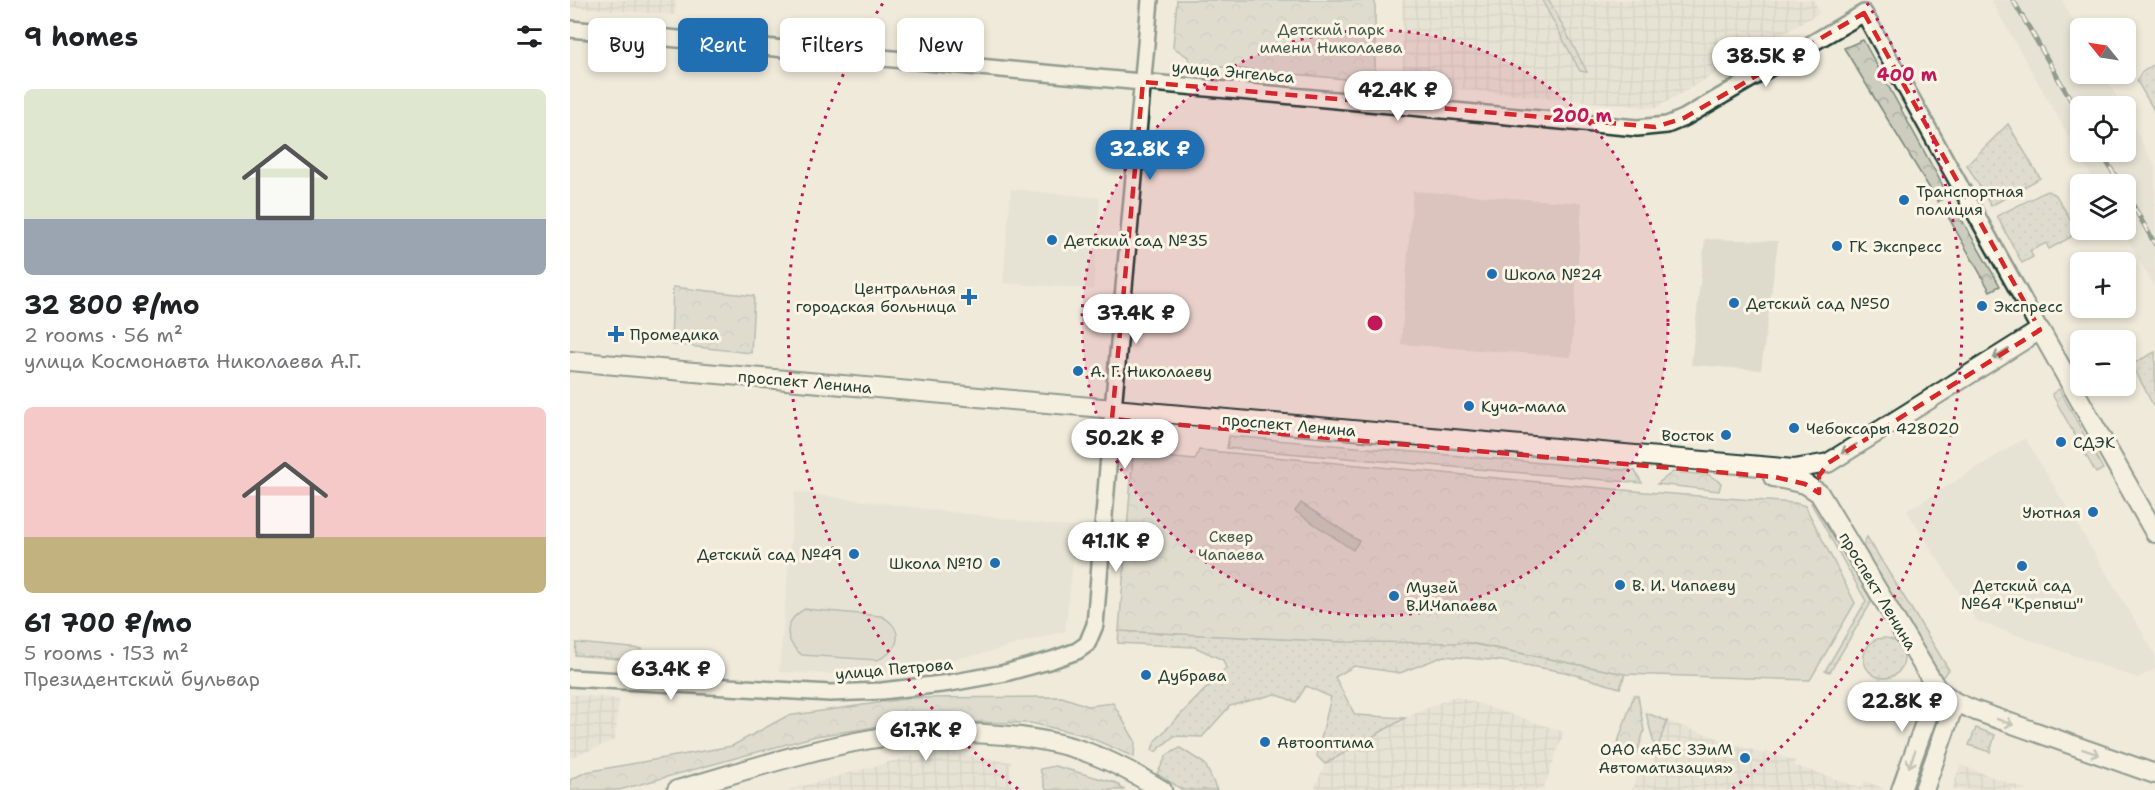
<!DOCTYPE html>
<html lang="en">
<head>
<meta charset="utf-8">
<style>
	:root { --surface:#fff; --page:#f6f6f6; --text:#202124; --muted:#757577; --accent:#1f6fb2 }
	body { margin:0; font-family:"Shantell Sans",sans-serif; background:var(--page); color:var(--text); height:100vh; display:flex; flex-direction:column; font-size:22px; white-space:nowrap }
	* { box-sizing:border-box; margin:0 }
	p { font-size:20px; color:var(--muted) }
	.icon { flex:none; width:33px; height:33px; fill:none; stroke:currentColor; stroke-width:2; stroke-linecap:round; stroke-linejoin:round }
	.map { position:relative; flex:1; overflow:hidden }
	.sheet { display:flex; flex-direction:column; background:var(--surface); width:570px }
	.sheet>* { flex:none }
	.guide { position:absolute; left:18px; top:18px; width:570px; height:54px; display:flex; gap:12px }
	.needle { width:39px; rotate:300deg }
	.tools { position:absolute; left:1500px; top:18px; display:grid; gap:12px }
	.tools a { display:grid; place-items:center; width:66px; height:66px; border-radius:9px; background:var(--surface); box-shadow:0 3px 9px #0003; font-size:30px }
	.price { position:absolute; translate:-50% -51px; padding:0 14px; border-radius:21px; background:#fff; color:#222; font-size:20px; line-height:39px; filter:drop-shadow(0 2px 3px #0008) }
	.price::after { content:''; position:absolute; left:50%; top:36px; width:18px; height:14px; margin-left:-9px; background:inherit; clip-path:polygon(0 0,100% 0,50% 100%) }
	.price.current { background:var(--accent); color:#fff }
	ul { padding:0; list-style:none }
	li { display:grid; align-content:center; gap:12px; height:318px; padding:0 24px }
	li span { display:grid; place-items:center; height:186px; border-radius:9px; color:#555 }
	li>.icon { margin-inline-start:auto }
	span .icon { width:108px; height:108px; fill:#fffc; stroke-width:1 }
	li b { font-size:26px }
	h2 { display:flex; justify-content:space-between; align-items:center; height:72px; padding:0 24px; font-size:26px }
	.chip { padding:0 21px; border-radius:9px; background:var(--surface); box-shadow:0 3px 9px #0003; font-size:21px; line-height:54px }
	.chip.current { background:var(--accent); color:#fff }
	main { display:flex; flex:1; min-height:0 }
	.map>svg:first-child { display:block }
	.built { fill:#dedbcc }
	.industrial { fill:url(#industrial-grid) }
	.grass { fill:url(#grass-dots); stroke:#76857a; stroke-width:1.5 }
	.forest { fill:url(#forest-crowns); stroke:#76857a; stroke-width:1.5 }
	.garden { fill:#cccdbf; stroke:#76857a; stroke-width:1.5 }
	.water { fill:#9fa89a; stroke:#6c7d71; stroke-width:1.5 }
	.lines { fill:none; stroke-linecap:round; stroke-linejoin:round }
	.minor-casing { stroke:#1f3d34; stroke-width:20 }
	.major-casing { stroke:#1f3d34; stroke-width:22 }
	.minor { stroke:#fcf5e5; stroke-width:15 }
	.major { stroke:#fcf5e5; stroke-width:18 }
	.rail-casing { stroke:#1f3d34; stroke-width:5 }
	.rail { stroke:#fcf5e5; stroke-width:3; stroke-dasharray:9; stroke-linecap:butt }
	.oneway { stroke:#8e998c }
	.marked { fill:none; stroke:#d62828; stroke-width:4.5; stroke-dasharray:12 8; stroke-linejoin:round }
	.ring { fill:none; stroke:#c2185b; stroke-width:3; stroke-dasharray:3 6 }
	.poi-dot { fill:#1f6fb2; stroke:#fcf5e5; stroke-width:2 }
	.labels { text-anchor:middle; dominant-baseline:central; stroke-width:6; stroke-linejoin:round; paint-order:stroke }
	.park-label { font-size:16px; fill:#425a50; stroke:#fcf5e5 }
	.street-label { font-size:16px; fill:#1f3d34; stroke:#fcf5e5 }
	.poi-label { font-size:16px; fill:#1f3d34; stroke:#fcf5e5; text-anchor:start }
	.centre { fill:#c2185b; stroke:#fcf5e5; stroke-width:3 }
	.ring-label { font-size:18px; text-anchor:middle; font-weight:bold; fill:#c2185b; stroke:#fcf5e5; stroke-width:6; stroke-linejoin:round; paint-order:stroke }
</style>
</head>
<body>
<main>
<section class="sheet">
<h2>9 homes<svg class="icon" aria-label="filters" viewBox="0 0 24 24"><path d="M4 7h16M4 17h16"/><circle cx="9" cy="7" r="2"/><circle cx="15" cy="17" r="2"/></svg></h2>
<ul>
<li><span style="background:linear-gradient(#dfe7d0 70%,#9aa5b1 0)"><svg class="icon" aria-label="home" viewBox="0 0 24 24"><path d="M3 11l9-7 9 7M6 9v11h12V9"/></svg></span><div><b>32 800 ₽/mo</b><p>2 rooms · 56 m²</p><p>улица Космонавта Николаева А.Г.</p></div></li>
<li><span style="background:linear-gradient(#f6c9c9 70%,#c2b280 0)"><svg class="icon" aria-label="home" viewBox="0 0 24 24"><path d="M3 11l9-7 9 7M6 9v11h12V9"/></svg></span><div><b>61 700 ₽/mo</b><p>5 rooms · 153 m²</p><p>Президентский бульвар</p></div></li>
</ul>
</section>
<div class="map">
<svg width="1585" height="790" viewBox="0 0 1585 790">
	<defs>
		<pattern id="industrial-grid" width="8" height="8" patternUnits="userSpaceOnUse" patternTransform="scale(1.5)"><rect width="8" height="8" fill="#dedbcc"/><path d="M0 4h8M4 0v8" fill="none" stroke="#bebdb0"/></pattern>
		<pattern id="grass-dots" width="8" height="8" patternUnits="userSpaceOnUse" patternTransform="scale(1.5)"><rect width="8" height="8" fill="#cccdbf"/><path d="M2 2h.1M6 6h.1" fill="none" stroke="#afb1a5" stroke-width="1.8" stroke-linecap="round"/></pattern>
		<pattern id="forest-crowns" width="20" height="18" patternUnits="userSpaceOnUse" patternTransform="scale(1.5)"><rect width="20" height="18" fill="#cccdbf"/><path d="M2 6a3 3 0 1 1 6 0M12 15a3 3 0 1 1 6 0" fill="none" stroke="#afb1a5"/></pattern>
	</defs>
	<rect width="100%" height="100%" fill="#efeada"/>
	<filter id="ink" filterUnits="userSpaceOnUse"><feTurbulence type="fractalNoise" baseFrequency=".0167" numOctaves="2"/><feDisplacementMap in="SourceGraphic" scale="12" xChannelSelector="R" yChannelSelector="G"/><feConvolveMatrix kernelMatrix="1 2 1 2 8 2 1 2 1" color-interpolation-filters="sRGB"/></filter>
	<g filter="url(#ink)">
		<path class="built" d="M1421,0H1492L1510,33V74H1533L1552,106H1510V152H1556V114L1585,166V288L1552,230H1556V184H1526Z
			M441,189L530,198L523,289L433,283Z
			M843,191L1012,203L1001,357L831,344Z
			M1135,239L1208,241L1191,370L1121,365Z
			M1455,438L1585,654V669L1568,678L1407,621L1337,511Z
			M225,492L507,528L495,631L411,654L299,675L209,672Z"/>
		<path class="industrial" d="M0,0H106L105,15L0,7Z
			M832,0H1244L1249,13L1086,108L833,84Z
			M0,694L49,699L45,740L0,758Z
			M885,696L994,732L973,790H744L755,764L835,718Z
			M1097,721L1194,754L1196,751L1225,761L1224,765L1292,788L1295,781L1313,788L1312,790H1062L1068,771L1084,776L1088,763L1083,761Z
			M386,753L441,762L440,772L443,790H218L345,755Z
			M1390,765L1458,790H1382Z"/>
		<path class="grass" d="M972,0H979L1017,72L1010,71Z
			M1583,65L1585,69V112L1567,81L1571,73Z
			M1438,124L1470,178L1421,206L1397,165Z
			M1477,191L1486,195L1503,224L1501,237L1479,249L1476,243L1460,251L1463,257L1452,263L1427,216Z
			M1585,352V409L1562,364Z
			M1245,501L1302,601L1260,672L1255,671L1296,601L1241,503Z
			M801,624L1055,674L1050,688L995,672L932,661L874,656L830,673L784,666L765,677L785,715L835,718L755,764L747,756L761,697L736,686L726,702L705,694L660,706L632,737L604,736L585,752L582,750L585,741L656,668L653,660L625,647L548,643L549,631L775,642Z
			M1294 658a20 20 0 1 1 40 0a20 20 0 1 1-40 0Z
			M1366,710L1375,714L1350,790H1337Z
			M1406,728L1425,735L1420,752L1399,745Z
			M610,748L635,764L647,790H613L587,774L597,755Z"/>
		<path class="forest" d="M607,0H805V82L620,64L618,57L603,47Z
			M1293,40L1378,195L1368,202L1274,48Z
			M1385,208L1430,286L1420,291L1376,213Z
			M103,287L184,296L181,353L101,344Z
			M1489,389L1533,469L1526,473L1482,394Z
			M659,436L1065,471L1072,483L657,448Z
			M629,450L1075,492L1225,503L1235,506L1285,603L1240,680L1055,674L901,643L775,642L549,631L563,454L625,460Z
			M1103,472L1139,475L1151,483L1149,491L1087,484Z
			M1297,537L1379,670L1371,678L1292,546Z
			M6,643L72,649L71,661L5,655Z
			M1064,695L1068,696L1074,731L1067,753L1061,756L1047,750L1046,748Z
			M492,697L518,706L543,703L565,741L564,757L514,735L461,723L391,722L324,724L246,736L49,790H0V780L16,772L162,746L217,716L342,698Z
			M1076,713L1097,721L1086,752Z
			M485,766L546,783L554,790H476L470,769Z"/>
		<path class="garden" d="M235,609L311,616C335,628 331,651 307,660L232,655C213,640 213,621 235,609Z"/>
		<path class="water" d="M731,503L789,541L783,550L725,511Z"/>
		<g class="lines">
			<defs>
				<path id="minor" d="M0,29L1067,128L1097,125L1114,118L1294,13L1470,330
					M543,409L580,0
					M0,678L260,693L312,691L380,683L435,673L482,660L507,651L517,644L525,625L542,419"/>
				<path id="major" d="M0,361L1224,469L1258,463L1470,330L1585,533
					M1203,477L1235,484L1249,493L1367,689L1385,702L1406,711L1585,774
					M107,790C171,772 236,750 301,739C365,729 458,730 519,753C544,762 569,776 592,790
					M1331,790L1367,689
					M1354,790L1385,702"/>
			</defs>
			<use href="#minor" class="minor-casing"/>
			<use href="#major" class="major-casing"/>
			<use href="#minor" class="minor"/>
			<use href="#major" class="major"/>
			<defs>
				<path id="rail" d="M1443,0L1510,116
					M1531,152L1550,184
					M1556,193L1585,244"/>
			</defs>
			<use href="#rail" class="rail-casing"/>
			<use href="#rail" class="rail"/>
		</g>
		<defs><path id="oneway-shaft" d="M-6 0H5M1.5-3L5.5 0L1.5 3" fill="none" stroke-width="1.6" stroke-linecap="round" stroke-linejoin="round" transform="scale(1.5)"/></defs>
		<g class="oneway">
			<use href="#oneway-shaft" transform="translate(1431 354) rotate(148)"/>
			<use href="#oneway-shaft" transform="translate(1279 449) rotate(148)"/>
			<use href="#oneway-shaft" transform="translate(1435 722) rotate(20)"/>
			<use href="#oneway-shaft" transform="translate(1521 752) rotate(19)"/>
			<use href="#oneway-shaft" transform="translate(1342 759) rotate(110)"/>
		</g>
	</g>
	<path d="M0 0H1585V790H0ZM1294,13L1470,330L1258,463L1249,476V493L1235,484L1205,477L542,419L573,82L1085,127L1114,118Z" fill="#efeada" fill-opacity=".55" fill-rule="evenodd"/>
	<path class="marked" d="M1294,13L1470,330L1258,463L1249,476V493L1235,484L1205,477L542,419L573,82L1085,127L1114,118Z"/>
	<circle cx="805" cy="323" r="293" fill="#c2185b" fill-opacity=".12"/>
	<g class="ring">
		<circle cx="805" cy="323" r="293"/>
		<path d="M448 789A587 587 0 0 1 313 3M1297 3A587 587 0 0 1 1162 789"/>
	</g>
	<g class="poi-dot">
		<circle cx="1334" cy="200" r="6"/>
		<circle cx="482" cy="240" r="6"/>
		<circle cx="1267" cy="246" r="6"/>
		<circle cx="922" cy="274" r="6"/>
		<path d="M396 288h6v6h6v6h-6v6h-6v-6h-6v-6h6z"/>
		<circle cx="1164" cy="303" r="6"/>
		<circle cx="1412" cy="306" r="6"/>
		<path d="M43 325h6v6h6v6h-6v6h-6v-6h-6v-6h6z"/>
		<circle cx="508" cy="371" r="6"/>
		<circle cx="899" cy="406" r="6"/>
		<circle cx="1224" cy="428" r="6"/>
		<circle cx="1156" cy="435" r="6"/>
		<circle cx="1491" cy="442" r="6"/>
		<circle cx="1523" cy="512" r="6"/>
		<circle cx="284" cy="554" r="6"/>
		<circle cx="425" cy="563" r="6"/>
		<circle cx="1452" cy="566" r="6"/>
		<circle cx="1050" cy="585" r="6"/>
		<circle cx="824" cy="596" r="6"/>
		<circle cx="576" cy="675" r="6"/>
		<circle cx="695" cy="742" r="6"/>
		<circle cx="1175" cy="758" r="6"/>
	</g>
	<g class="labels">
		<g class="park-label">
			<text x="761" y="29">Детский парк<tspan x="761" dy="18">имени Николаева</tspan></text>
			<text x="661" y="536">Сквер<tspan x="661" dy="18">Чапаева</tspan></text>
		</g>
		<g class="street-label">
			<text transform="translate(663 72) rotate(5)">улица Энгельса</text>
			<text transform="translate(235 382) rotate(5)">проспект Ленина</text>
			<text transform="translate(719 425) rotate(5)">проспект Ленина</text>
			<text transform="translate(1308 591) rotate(59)">проспект Ленина</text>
			<text transform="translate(324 669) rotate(-5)">улица Петрова</text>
		</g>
		<g class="poi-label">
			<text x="1346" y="191">Транспортная<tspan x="1346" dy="18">полиция</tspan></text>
			<text x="494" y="240">Детский сад №35</text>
			<text x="1279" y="246">ГК Экспресс</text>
			<text x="934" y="274">Школа №24</text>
			<text x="386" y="288" text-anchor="end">Центральная<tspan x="386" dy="18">городская больница</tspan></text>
			<text x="1176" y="303">Детский сад №50</text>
			<text x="1424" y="306">Экспресс</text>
			<text x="60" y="334">Промедика</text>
			<text x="520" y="371">А. Г. Николаеву</text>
			<text x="911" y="406">Куча-мала</text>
			<text x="1236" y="428">Чебоксары 428020</text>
			<text x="1144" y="435" text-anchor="end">Восток</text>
			<text x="1503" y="442">СДЭК</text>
			<text x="1511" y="512" text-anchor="end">Уютная</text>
			<text x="272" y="554" text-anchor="end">Детский сад №49</text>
			<text x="413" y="563" text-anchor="end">Школа №10</text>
			<text x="1062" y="585">В. И. Чапаеву</text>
			<text x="1452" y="585" text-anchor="middle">Детский сад<tspan x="1452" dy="18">№64 "Крепыш"</tspan></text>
			<text x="836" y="587">Музей<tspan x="836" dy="18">В.И.Чапаева</tspan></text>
			<text x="588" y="675">Дубрава</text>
			<text x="707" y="742">Автооптима</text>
			<text x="1163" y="749" text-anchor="end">ОАО «АБС ЗЭиМ<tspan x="1163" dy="18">Автоматизация»</tspan></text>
		</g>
	</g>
	<circle cx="805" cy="323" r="9" class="centre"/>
	<g class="ring-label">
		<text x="1337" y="81">400 m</text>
		<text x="1012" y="122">200 m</text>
	</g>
</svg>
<div class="tools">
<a><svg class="needle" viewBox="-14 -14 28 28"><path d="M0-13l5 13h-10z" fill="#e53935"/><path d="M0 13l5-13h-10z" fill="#757577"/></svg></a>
<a><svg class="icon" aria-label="locate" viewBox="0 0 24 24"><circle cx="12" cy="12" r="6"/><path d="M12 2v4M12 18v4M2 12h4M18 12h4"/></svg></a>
<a><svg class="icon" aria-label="layers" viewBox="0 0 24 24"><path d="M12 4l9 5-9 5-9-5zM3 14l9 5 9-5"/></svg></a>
<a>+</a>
<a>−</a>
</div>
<b class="price" style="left:1196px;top:88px">38.5K ₽</b>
<b class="price" style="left:828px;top:122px">42.4K ₽</b>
<b class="price current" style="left:580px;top:181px">32.8K ₽</b>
<b class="price" style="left:566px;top:345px">37.4K ₽</b>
<b class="price" style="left:555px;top:470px">50.2K ₽</b>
<b class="price" style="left:546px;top:573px">41.1K ₽</b>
<b class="price" style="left:101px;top:701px">63.4K ₽</b>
<b class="price" style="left:1332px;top:733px">22.8K ₽</b>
<b class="price" style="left:356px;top:762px">61.7K ₽</b>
<div class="guide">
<a class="chip">Buy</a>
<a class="chip current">Rent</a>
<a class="chip">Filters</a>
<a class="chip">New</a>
</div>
</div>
</main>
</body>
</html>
